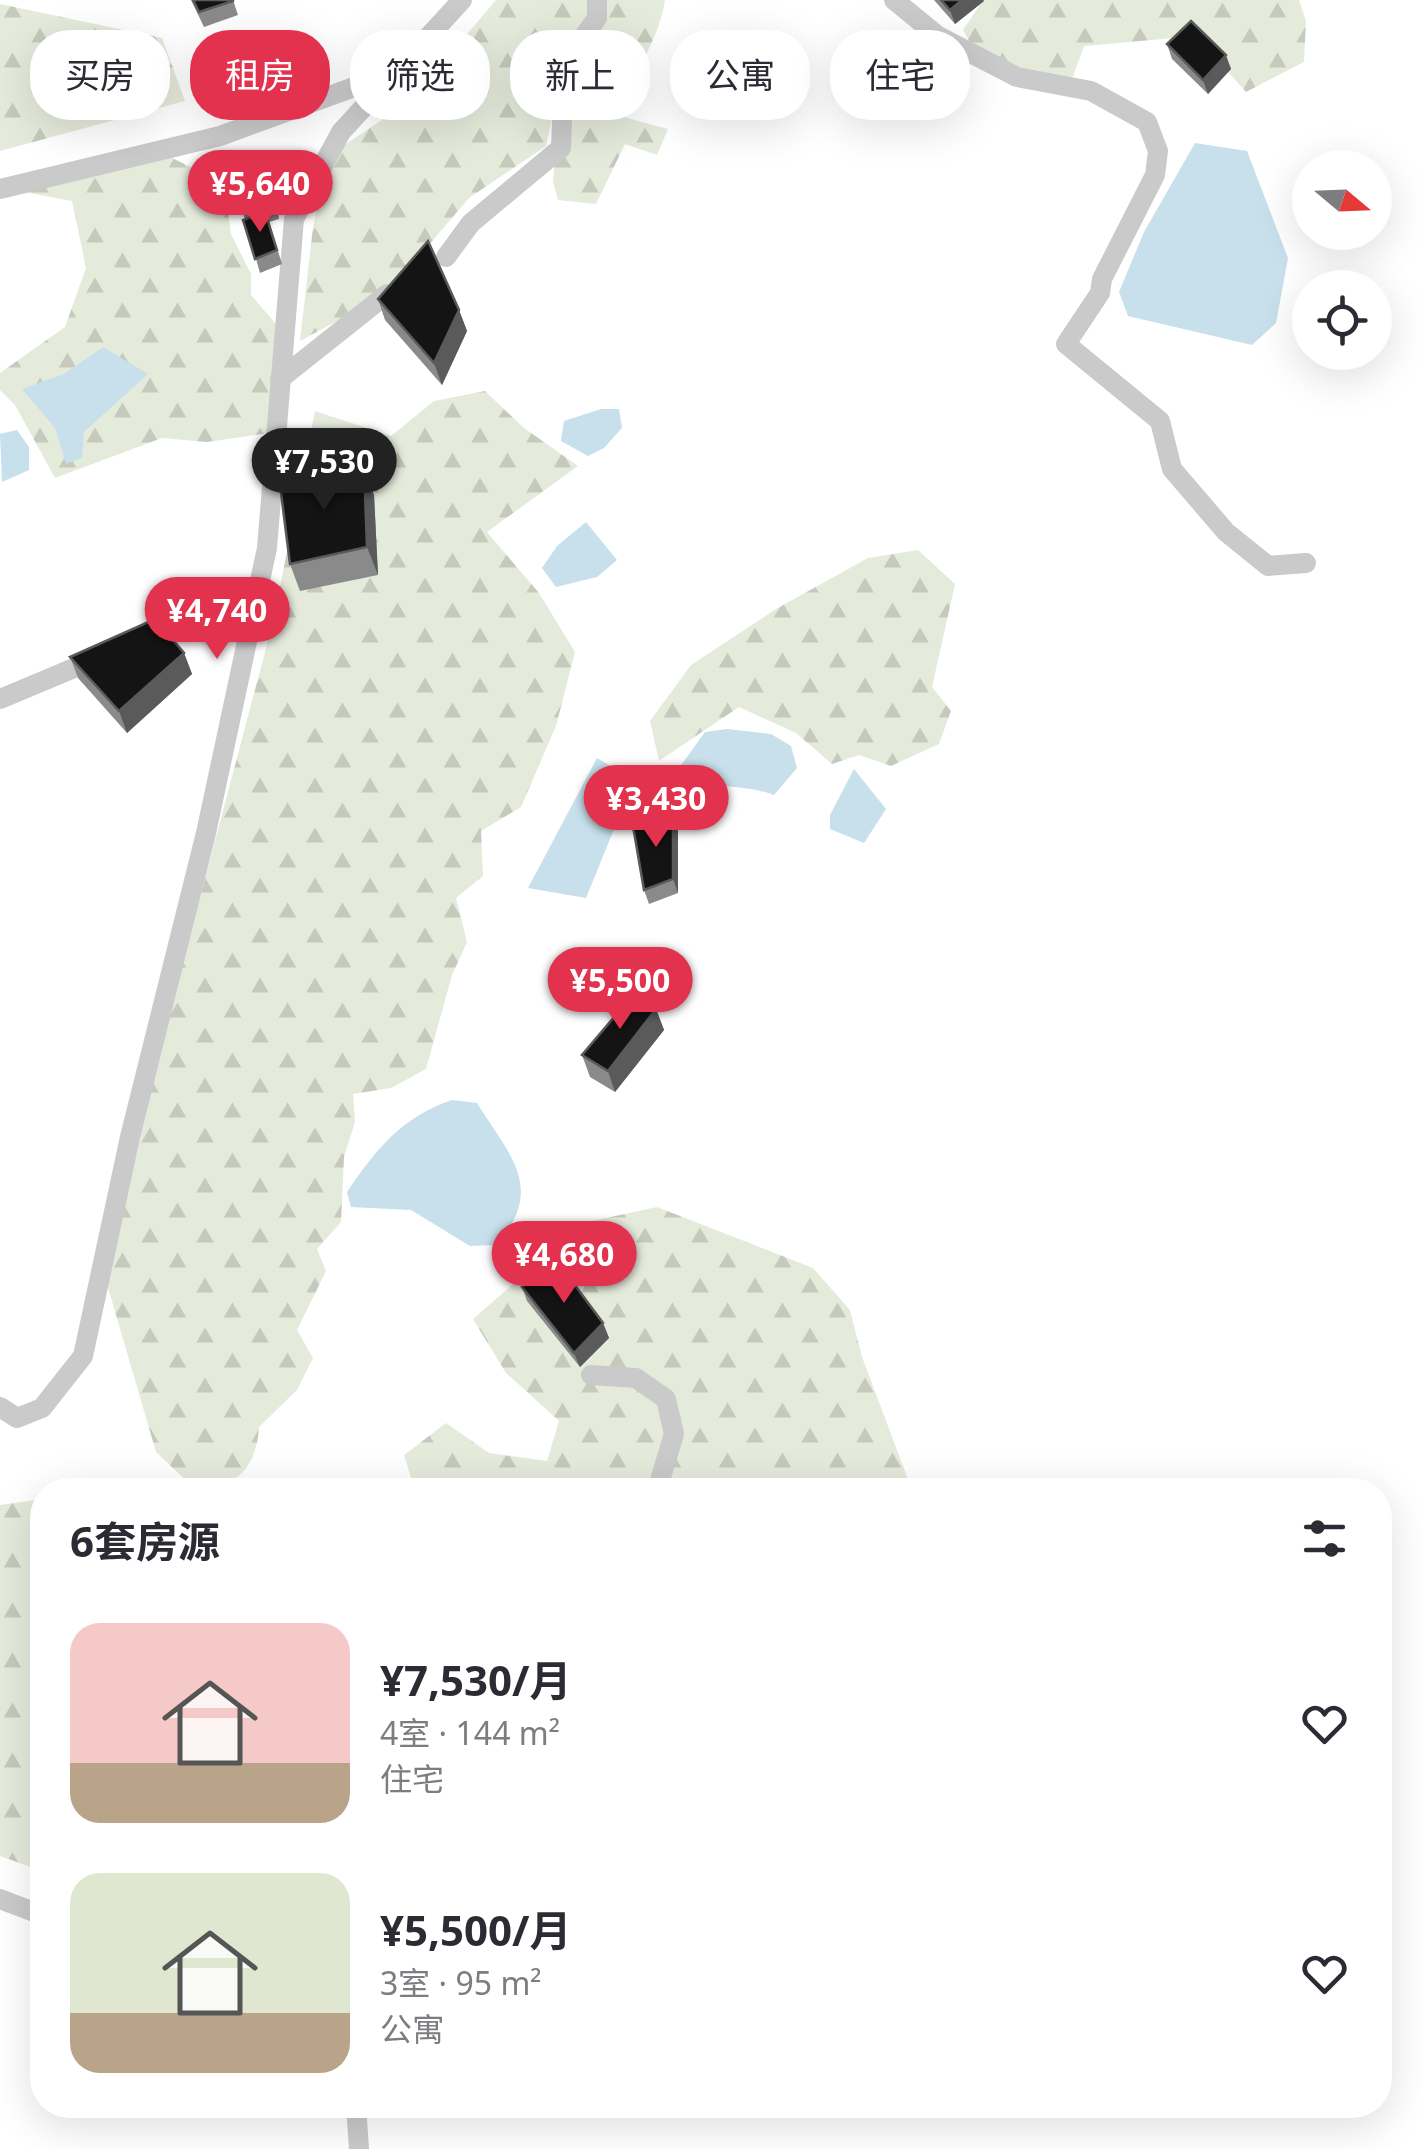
<!DOCTYPE html>
<html lang="zh">
<head>
<meta charset="utf-8">
<style>
	:root { --surface:#fff; --page:#f7f7f7; --text:#2b2b33; --muted:#7c7c81; --accent:#e2324d }
	body { margin:0; font-family:"Noto Sans","Noto Sans SC",sans-serif; background:var(--page); color:var(--text); height:100vh; display:flex; flex-direction:column; font-size:38px; white-space:nowrap }
	* { box-sizing:border-box; margin:0 }
	p { font-size:32px; color:var(--muted) }
	.icon { flex:none; width:55px; height:55px; fill:none; stroke:currentColor; stroke-width:2; stroke-linecap:round; stroke-linejoin:round }
	.map { position:relative; flex:1; overflow:hidden }
	.panel { position:absolute; left:30px; top:1478px; width:1362px; height:640px; display:flex; flex-direction:column; background:var(--surface); border-radius:40px; box-shadow:0 10px 40px #0002 }
	.panel>* { flex:none }
	.guide { position:absolute; left:30px; top:30px; width:1365px; height:90px; display:flex; gap:20px }
	.needle { width:65px; rotate:109deg }
	.fabs { position:absolute; left:1292px; top:150px; display:grid; gap:20px }
	.fabs a { display:grid; place-items:center; width:100px; height:100px; border-radius:50%; background:var(--surface); box-shadow:0 10px 40px #0002; font-size:50px }
	.price { position:absolute; translate:-50% -85px; padding:0 22px; border-radius:35px; background:var(--accent); color:#fff; font-size:32px; line-height:65px; filter:drop-shadow(0 2px 5px #0008) }
	.price::after { content:''; position:absolute; left:50%; top:60px; width:30px; height:22px; margin-left:-15px; background:inherit; clip-path:polygon(0 0,100% 0,50% 100%) }
	.price.active { background:#222; color:#fff }
	ul { padding:0; list-style:none }
	li { display:flex; align-items:center; gap:30px; height:250px; padding:0 40px }
	li span { display:grid; place-items:center; flex:none; width:280px; height:200px; border-radius:30px; color:#555 }
	li>.icon { margin-inline-start:auto }
	span .icon { width:120px; height:120px; fill:#fffc; stroke-width:1 }
	li b { font-size:42px }
	h2 { display:flex; justify-content:space-between; align-items:center; height:120px; padding:0 40px; font-size:42px }
	.pill { padding:0 35px; border-radius:40px; background:var(--surface); box-shadow:0 10px 40px #0002; font-size:35px; line-height:90px }
	.pill.active { background:var(--accent); color:#fff }
	.map>svg:first-child { display:block }
	.forest { fill:url(#forest-firs) }
	.water { fill:#c7e0eb }
	.lines { fill:none; stroke-linecap:round; stroke-linejoin:round }
	.minor { stroke:#cacaca; stroke-width:20 }
	.wall { fill:#8a8a8a }
	.shaded-wall { fill:#5a5a5a }
	.building { fill:#141414; stroke:#5a5a5a; stroke-width:2.5 }
</style>
</head>
<body>
<div class="map">
<svg width="1424" height="2149" viewBox="0 0 1424 2149">
	<defs>
		<pattern id="forest-firs" width="22" height="20" patternUnits="userSpaceOnUse" patternTransform="scale(2.5)"><rect width="22" height="20" fill="#e5ebdb"/><path d="M5 1l3.5 6h-7zM16 11l3.5 6h-7z" fill="#c5cabc"/></pattern>
	</defs>
	<rect width="100%" height="100%" fill="#fff"/>
	<path class="forest" d="M496,0H665C659,41 632,76 617,115L668,129L657,155L625,144L596,204L558,200L553,181L562,72L546,146L469,198L387,294L300,341L313,227L328,156L410,101Z
		M983,0H1299L1306,21L1304,62L1246,92L1196,36L1084,46L1069,87L978,57L963,30Z
		M0,4L162,38L185,101L0,151Z
		M170,157L203,173L226,196L231,234L251,274V295L276,324V432L207,442L162,438L55,478L15,405L0,390V373L65,327L86,268L72,201L3,188Z
		M485,391L524,428L578,466L487,532L539,593L575,652L556,726L521,807L481,831L483,876L456,898L467,942L452,975L426,1069L391,1088L353,1094L355,1122L344,1157L341,1222L317,1249L326,1271L297,1330L313,1358L297,1390L259,1427C257,1465 237,1490 196,1490L156,1452L102,1267L273,622L315,411L391,436L434,401Z
		M918,550L955,584L932,687L951,711L939,744L891,766L859,755L832,764L796,733L739,707L659,761L650,721L691,665L776,609L868,558Z
		M657,1207L813,1268L850,1310L862,1357L912,1490H415L404,1455L446,1423L489,1453L547,1461L559,1421L506,1373L473,1319L583,1223Z
		M42,1499V1871L0,1856V1505Z"/>
	<path class="water" d="M1195,143L1247,151L1288,258L1276,323L1252,345L1128,316L1119,292L1144,232Z
		M103,347L148,374L84,432L82,458L66,464L55,428L22,389L64,374Z
		M601,409H619L622,428L604,448L588,456L561,441L564,421Z
		M17,430L29,447V470L2,482L0,434Z
		M586,522L617,560L597,577L556,587L542,568L557,546Z
		M727,729L771,734L791,746L797,768L774,795C734,781 718,794 679,768L705,732Z
		M597,758L634,780L586,898L528,888Z
		M854,769L886,809L864,843L830,829V815Z
		M452,1100L477,1103C509,1155 547,1188 496,1245L470,1246L411,1210L351,1207L347,1192C376,1149 402,1117 452,1100Z"/>
	<g class="lines">
		<path class="minor" d="M894,0L938,36L1017,77L1091,91L1147,122L1158,151L1155,175L1102,279L1100,293L1066,344L1160,421L1172,469L1226,532L1268,566L1306,563
			M0,189L220,136L387,75
			M446,257L471,223L561,148L564,64L597,18V0
			M280,379L387,294
			M139,640L260,584
			M0,699L98,658
			M591,1375L636,1378L666,1399L674,1434L657,1490
			M0,1407L17,1418L42,1408L83,1356L130,1137L206,833L267,548L294,219L341,132L462,0
			M0,1899L42,1915
			M356,2105L359,2149"/>
	</g>
	<path class="wall" d="M191,0H233L238,15L204,27Z
		M934,0H983L984,1L955,24Z
		M1167,44L1231,69L1208,94L1172,59Z
		M267,171L272,185L279,219L269,222L282,264L260,273L243,213Z
		M378,299L459,310L467,331L442,385L385,320Z
		M374,495L378,575L300,591L290,564Z
		M184,653L192,674L127,733L78,678L70,657Z
		M673,811L678,825V893L649,904L644,890Z
		M656,1009L664,1030L615,1092L590,1077L582,1055Z
		M522,1287L603,1323L609,1338L580,1367L527,1301Z"/>
	<path class="shaded-wall" d="M962,0H983L984,1L955,24L950,10Z
		M1226,55L1231,69L1208,94L1203,80Z
		M267,171L272,185L279,219L274,205Z
		M459,310L467,331L442,385L434,363Z
		M364,467L374,495L378,575L367,547Z
		M184,653L192,674L127,733L119,711Z
		M673,811L678,825V893L673,879Z
		M656,1009L664,1030L615,1092L608,1071Z
		M603,1323L609,1338L580,1367L574,1353Z"/>
	<path class="building" d="M193,0H233V1L199,12Z
		M941,0H962L950,10Z
		M1191,21L1226,55L1203,80L1167,44Z
		M267,171L274,205L243,213L235,178Z
		M265,212L277,250L255,259L243,220Z
		M428,241L459,310L434,363L378,299Z
		M364,467L367,547L290,564L279,477Z
		M155,619L184,653L119,711L70,657Z
		M673,811V879L644,890L633,826Z
		M637,990L656,1009L608,1071L582,1055Z
		M557,1261L603,1323L574,1353L522,1287Z"/>
</svg>
<div class="fabs">
<a><svg class="needle" viewBox="-14 -14 28 28"><path d="M0-13l5 13h-10z" fill="#e53935"/><path d="M0 13l5-13h-10z" fill="#7c7c81"/></svg></a>
<a><svg class="icon" aria-label="locate" viewBox="0 0 24 24"><circle cx="12" cy="12" r="6"/><path d="M12 2v4M12 18v4M2 12h4M18 12h4"/></svg></a>
</div>
<b class="price" style="left:260px;top:235px">¥5,640</b>
<b class="price active" style="left:324px;top:513px">¥7,530</b>
<b class="price" style="left:217px;top:662px">¥4,740</b>
<b class="price" style="left:656px;top:850px">¥3,430</b>
<b class="price" style="left:620px;top:1032px">¥5,500</b>
<b class="price" style="left:564px;top:1306px">¥4,680</b>
<div class="guide">
<a class="pill">买房</a>
<a class="pill active">租房</a>
<a class="pill">筛选</a>
<a class="pill">新上</a>
<a class="pill">公寓</a>
<a class="pill">住宅</a>
</div>
<section class="panel">
<h2>6套房源<svg class="icon" aria-label="filters" viewBox="0 0 24 24"><path d="M4 7h16M4 17h16"/><circle cx="9" cy="7" r="2"/><circle cx="15" cy="17" r="2"/></svg></h2>
<ul>
<li><span style="background:linear-gradient(#f6c9c9 70%,#b9a48a 0)"><svg class="icon" aria-label="home" viewBox="0 0 24 24"><path d="M3 11l9-7 9 7M6 9v11h12V9"/></svg></span><div><b>¥7,530/月</b><p>4室 · 144 m²</p><p>住宅</p></div><svg class="icon" aria-label="heart" viewBox="0 0 24 24"><path d="M12 20l-8-8c-3-5 5-10 8-4 3-6 11-1 8 4z"/></svg></li>
<li><span style="background:linear-gradient(#dfe7d0 70%,#b9a48a 0)"><svg class="icon" aria-label="home" viewBox="0 0 24 24"><path d="M3 11l9-7 9 7M6 9v11h12V9"/></svg></span><div><b>¥5,500/月</b><p>3室 · 95 m²</p><p>公寓</p></div><svg class="icon" aria-label="heart" viewBox="0 0 24 24"><path d="M12 20l-8-8c-3-5 5-10 8-4 3-6 11-1 8 4z"/></svg></li>
</ul>
</section>
</div>
</body>
</html>
